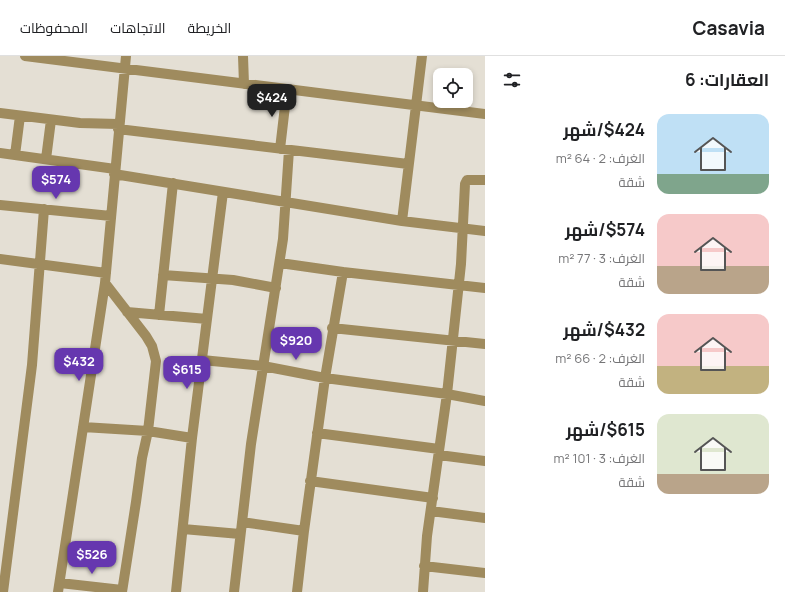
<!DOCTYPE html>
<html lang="ar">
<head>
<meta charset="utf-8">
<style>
	:root { --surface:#fff; --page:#f2f2f2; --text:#202124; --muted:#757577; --line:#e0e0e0; --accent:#6637af }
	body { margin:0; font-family:Manrope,Cairo,sans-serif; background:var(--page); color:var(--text); direction:rtl; height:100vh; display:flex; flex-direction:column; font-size:15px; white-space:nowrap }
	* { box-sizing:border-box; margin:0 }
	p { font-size:13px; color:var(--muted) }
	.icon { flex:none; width:22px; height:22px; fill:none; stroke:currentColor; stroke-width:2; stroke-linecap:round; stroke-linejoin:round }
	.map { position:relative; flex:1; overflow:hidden; direction:ltr }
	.drawer { display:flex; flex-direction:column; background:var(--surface); width:300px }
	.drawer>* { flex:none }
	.tools { position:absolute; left:433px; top:12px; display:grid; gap:8px }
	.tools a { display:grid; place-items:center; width:40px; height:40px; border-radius:8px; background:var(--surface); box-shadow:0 2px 6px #0003; font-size:20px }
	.price { position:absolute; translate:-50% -34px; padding:0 9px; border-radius:8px; background:var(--accent); color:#fff; font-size:13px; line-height:26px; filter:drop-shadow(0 1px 2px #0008) }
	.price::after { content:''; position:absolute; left:50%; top:24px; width:12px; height:9px; margin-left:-6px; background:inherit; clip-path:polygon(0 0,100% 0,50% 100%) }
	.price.on { background:#222; color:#fff }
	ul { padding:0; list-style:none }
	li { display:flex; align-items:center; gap:12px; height:100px; padding:0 16px }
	li span { display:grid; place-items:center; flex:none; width:112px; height:80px; border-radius:12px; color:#555 }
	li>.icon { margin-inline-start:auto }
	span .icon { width:48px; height:48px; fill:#fffc; stroke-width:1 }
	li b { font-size:17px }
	h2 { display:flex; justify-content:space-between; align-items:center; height:48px; padding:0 16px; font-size:17px }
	header { display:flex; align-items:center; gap:24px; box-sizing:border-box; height:56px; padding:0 20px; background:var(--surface); border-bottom:1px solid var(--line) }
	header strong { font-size:19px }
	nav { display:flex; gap:22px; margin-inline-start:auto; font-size:14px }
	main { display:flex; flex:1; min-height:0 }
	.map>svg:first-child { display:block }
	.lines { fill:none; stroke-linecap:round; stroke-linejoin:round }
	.minor { stroke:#9f8b5e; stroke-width:10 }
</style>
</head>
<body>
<header>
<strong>Casavia</strong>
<nav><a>الخريطة</a><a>الاتجاهات</a><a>المحفوظات</a></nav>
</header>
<main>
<section class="drawer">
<h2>العقارات: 6<svg class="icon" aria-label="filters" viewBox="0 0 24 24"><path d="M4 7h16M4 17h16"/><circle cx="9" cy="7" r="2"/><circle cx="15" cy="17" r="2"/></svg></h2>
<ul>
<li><span style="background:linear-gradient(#bfe0f5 75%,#7fa58c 0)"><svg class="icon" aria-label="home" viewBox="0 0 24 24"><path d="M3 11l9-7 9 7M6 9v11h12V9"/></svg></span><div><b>$424/شهر</b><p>الغرف: 2 · 64 m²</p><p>شقة</p></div></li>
<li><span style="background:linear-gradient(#f6c9c9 65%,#b9a48a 0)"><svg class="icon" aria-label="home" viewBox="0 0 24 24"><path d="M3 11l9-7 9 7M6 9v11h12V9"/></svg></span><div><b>$574/شهر</b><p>الغرف: 3 · 77 m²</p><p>شقة</p></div></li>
<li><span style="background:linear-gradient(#f6c9c9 65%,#c2b280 0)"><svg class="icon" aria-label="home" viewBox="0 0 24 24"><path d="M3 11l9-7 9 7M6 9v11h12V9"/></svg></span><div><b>$432/شهر</b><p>الغرف: 2 · 66 m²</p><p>شقة</p></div></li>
<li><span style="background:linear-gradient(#dfe7d0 75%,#b9a48a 0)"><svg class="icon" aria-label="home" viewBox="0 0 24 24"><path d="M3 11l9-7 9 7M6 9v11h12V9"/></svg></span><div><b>$615/شهر</b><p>الغرف: 3 · 101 m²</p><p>شقة</p></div></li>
</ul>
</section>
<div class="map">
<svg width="485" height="536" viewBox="0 0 485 536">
	<rect width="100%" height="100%" fill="#e4dfd4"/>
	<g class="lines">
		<path class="minor" d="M25,0L485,58
			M243,0L244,28
			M0,57L80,67L118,68
			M118,73L408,108
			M280,93L287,33
			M0,97L115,113
			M15,99L20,60
			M46,103L51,64
			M114,118L402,165L485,175
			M0,149L111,160
			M402,165L422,0
			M0,203L106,217
			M280,207L343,216L485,232
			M163,219L233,224L276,232
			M105,227L146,280L152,290L156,305L148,375L142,402L136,446L122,536
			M127,256L207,263
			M159,259L173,127
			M332,272L485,288
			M202,304L263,310L325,322L447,338L485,345
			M83,371L148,375L192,382
			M317,377L439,393
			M439,399L485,405
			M310,425L433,442
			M431,455L485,462
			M242,466L304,475
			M183,473L240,478
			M424,510L485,517
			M60,527L122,534
			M3,536L32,309L44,153
			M58,536L105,227L126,0
			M176,536L192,382L223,136
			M234,536L251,388L283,183L289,94
			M297,536L304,475L325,322L343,216
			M423,536L427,480L447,338L461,208L465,128L467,124H485"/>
	</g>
</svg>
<div class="tools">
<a><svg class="icon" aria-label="locate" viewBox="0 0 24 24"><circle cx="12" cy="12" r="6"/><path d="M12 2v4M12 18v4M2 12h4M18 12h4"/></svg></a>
</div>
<b class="price on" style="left:272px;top:62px">$424</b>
<b class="price" style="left:56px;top:144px">$574</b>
<b class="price" style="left:296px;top:305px">$920</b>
<b class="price" style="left:79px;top:326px">$432</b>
<b class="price" style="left:187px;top:334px">$615</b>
<b class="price" style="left:92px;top:519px">$526</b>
</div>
</main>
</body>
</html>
